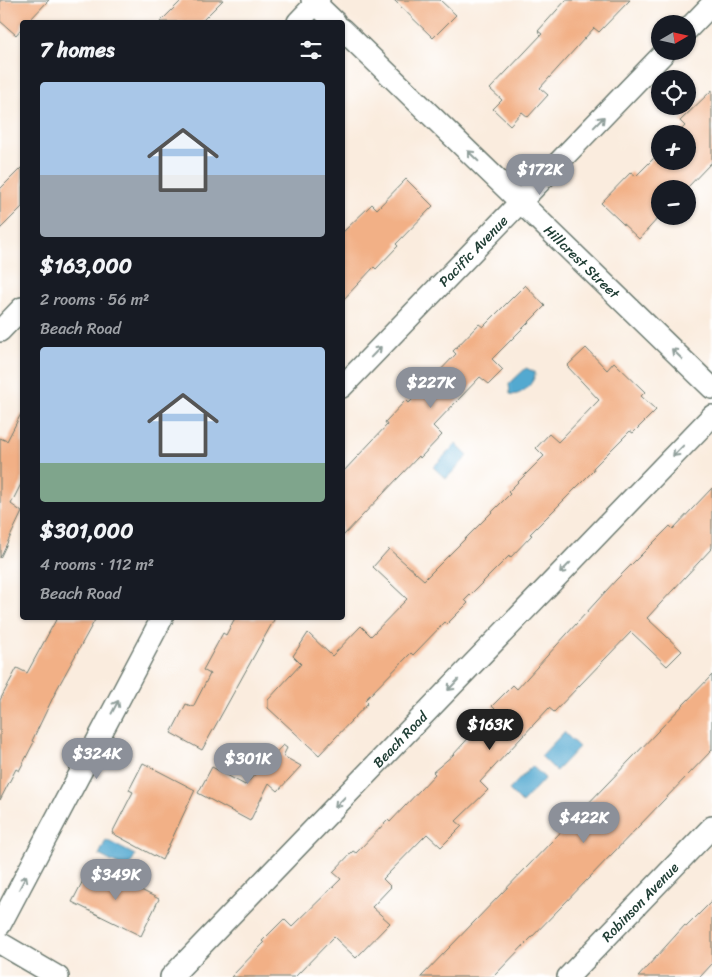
<!DOCTYPE html>
<html lang="en">
<head>
<meta charset="utf-8">
<style>
	:root { --surface:#171b24; --page:#242831; --text:#f1f3f6; --muted:#9ea1a6; --accent:#8c9099 }
	body { margin:0; font-family:Sriracha,sans-serif; background:var(--page); color:var(--text); height:100vh; display:flex; flex-direction:column; font-size:19px; white-space:nowrap }
	* { box-sizing:border-box; margin:0 }
	p { font-size:16px; color:var(--muted) }
	.icon { flex:none; width:28px; height:28px; fill:none; stroke:currentColor; stroke-width:2; stroke-linecap:round; stroke-linejoin:round }
	.map { position:relative; flex:1; overflow:hidden }
	.details { position:absolute; left:20px; top:20px; width:325px; height:600px; display:flex; flex-direction:column; background:var(--surface); border-radius:5px; box-shadow:0 1px 4px #0004 }
	.details>* { flex:none }
	.needle { width:32px; rotate:81deg }
	.controls { position:absolute; left:651px; top:15px; display:grid; gap:10px }
	.controls a { display:grid; place-items:center; width:45px; height:45px; border-radius:50%; background:var(--surface); box-shadow:0 1px 4px #0004; font-size:25px }
	.price { position:absolute; translate:-50% -42px; padding:0 11px; border-radius:18px; background:var(--accent); color:#fff; font-size:16px; line-height:32px; filter:drop-shadow(0 1px 2px #0008) }
	.price::after { content:''; position:absolute; left:50%; top:30px; width:15px; height:11px; margin-left:-8px; background:inherit; clip-path:polygon(0 0,100% 0,50% 100%) }
	.price.on { background:#222; color:#fff }
	ul { padding:0; list-style:none }
	li { display:grid; align-content:center; gap:10px; height:265px; padding:0 20px }
	li span { display:grid; place-items:center; height:155px; border-radius:5px; color:#555 }
	li>.icon { margin-inline-start:auto }
	span .icon { width:90px; height:90px; fill:#fffc; stroke-width:1 }
	li b { font-size:21px }
	h2 { display:flex; justify-content:space-between; align-items:center; height:60px; padding:0 20px; font-size:21px }
	.map>svg:first-child { display:block }
	.water { fill:#53a9d0; stroke:#397382 }
	.building { fill:#f2b086 }
	.lines { fill:none; stroke-linecap:round; stroke-linejoin:round }
	.minor-casing { stroke:#6c7a70; stroke-width:24 }
	.minor { stroke:#fff; stroke-width:21 }
	.oneway { stroke:#8f9e9a }
	.labels { text-anchor:middle; dominant-baseline:central; stroke-width:5; stroke-linejoin:round; paint-order:stroke }
	.street-label { font-size:14px; fill:#1f3d34; stroke:#fff }
</style>
</head>
<body>
<div class="map">
<svg width="712" height="977" viewBox="0 0 712 977">
	<rect width="100%" height="100%" fill="#fff"/>
	<filter id="ink" filterUnits="userSpaceOnUse"><feTurbulence type="fractalNoise" baseFrequency=".02" numOctaves="2"/><feDisplacementMap in="SourceGraphic" scale="10" xChannelSelector="R" yChannelSelector="G"/><feConvolveMatrix kernelMatrix="1 2 1 2 8 2 1 2 1" color-interpolation-filters="sRGB"/></filter>
	<filter id="wash" filterUnits="userSpaceOnUse"><feTurbulence type="fractalNoise" baseFrequency=".0096" numOctaves="4" result="noise"/><feDisplacementMap in="SourceGraphic" scale="20" xChannelSelector="R" yChannelSelector="G"/><feGaussianBlur stdDeviation="1.12" result="paint"/><feColorMatrix in="noise" values="0 0 0 0 0 0 0 0 0 0 0 0 0 0 0 0 0 1.4 0 .05"/><feComposite in="paint" operator="in"/></filter>
	<g filter="url(#wash)">
		<rect width="100%" height="100%" fill="#faecde"/>
		<path class="water" d="M526,368L535,372C536,382 520,398 510,394L509,384Z
			M456,444L468,456L446,479L433,467Z
			M564,732L579,747L556,771L541,756Z
			M532,766L545,778L522,803L509,790Z
			M106,840L135,855L128,870L99,855Z"/>
		<g id="blocks">
			<path class="building" d="M0,0H49L28,22H22V28L16,35L0,21Z
				M182,0H223L201,22H160Z
				M394,0H440L456,15L433,38Z
				M566,0H630L599,32L594,28L540,88L548,95L528,117L522,112L510,125L493,109L502,100L490,89L542,34L538,31Z
				M712,90V162L686,189H660V216L639,239L601,203L631,172L636,176L660,152V161H688V134H677L685,126L680,121Z
				M22,167V207L0,229V189Z
				M406,179L433,206L396,244L398,246L376,269L374,267L342,301V233L372,204L377,209Z
				M525,285L545,306L492,359L503,370L489,384L480,377L433,426L442,435L420,458L419,456L342,537V473L387,425L385,422L406,400L409,403L456,354L453,351L479,324L483,327Z
				M586,348L607,370L614,362L645,392L641,396L656,410L633,433L630,431L593,468L594,470L530,534L532,535L510,558L509,556L465,600L468,603L447,624L445,622L413,655L411,653L365,700L368,703L319,755L268,708V700L301,664L293,656L308,633L332,656L361,626L371,636L407,599L373,567L389,549L424,580L510,494L508,492L544,456L536,448L549,434L558,442L599,400L567,366Z
				M22,412V482L11,504L22,512L0,558V438L7,441Z
				M712,488V548L647,618L682,651L667,666L631,632L554,712L549,708L480,782L488,790L456,821L462,826L441,847L427,834L383,879L391,887L372,907L390,923L356,958L334,937L295,977H231L264,943L262,941L284,919L292,927L341,879L333,872L353,851L356,853L388,820L390,822L435,774L433,772L453,755L495,709L492,706L513,685L517,689L616,580L670,526L673,529Z
				M57,618H96L57,689L32,741L34,742L19,771L16,769L0,800V700L17,668L27,673Z
				M235,618H275L202,750L171,733L186,704L193,707L210,674L203,670L223,633L226,635Z
				M712,675V750L563,905L493,977H421Z
				M283,745L287,748L283,756L301,766L278,791L269,783L250,821L198,793L212,767L245,785Z
				M143,763L195,790L162,860L112,833L133,792L129,790Z
				M91,865L159,899L141,936L72,902Z
				M712,901V964L700,977H638L685,925L686,927Z"/>
		</g>
	</g>
	<g filter="url(#ink)">
		<use href="#blocks" fill-opacity="0" stroke="#6c7a70" stroke-width="1"/>
		<g class="lines">
			<defs>
				<g id="minor">
					<path d="M312,0L335,22"/>
					<path d="M298,22L319,0"/>
					<path id="s1" d="M342,29L712,388"/>
					<path d="M688,29L712,4"/>
					<path d="M0,331L22,308"/>
					<path id="s2" d="M342,387L666,51"/>
					<path d="M0,925L162,618"/>
					<path d="M0,943L58,977"/>
					<path id="s3" d="M171,977L712,416"/>
					<path id="s4" d="M568,977L712,827"/>
				</g>
			</defs>
			<use href="#minor" class="minor-casing"/>
			<use href="#minor" class="minor"/>
		</g>
		<defs><path id="oneway-shaft" d="M-6 0H5M1.5-3L5.5 0L1.5 3" fill="none" stroke-width="1.6" stroke-linecap="round" stroke-linejoin="round" transform="scale(1.25)"/></defs>
		<g class="oneway">
			<use href="#oneway-shaft" transform="translate(599 122) rotate(-46)"/>
			<use href="#oneway-shaft" transform="translate(473 156) rotate(-136)"/>
			<use href="#oneway-shaft" transform="translate(376 352) rotate(-46)"/>
			<use href="#oneway-shaft" transform="translate(677 354) rotate(-136)"/>
			<use href="#oneway-shaft" transform="translate(678 451) rotate(134)"/>
			<use href="#oneway-shaft" transform="translate(565 568) rotate(134)"/>
			<use href="#oneway-shaft" transform="translate(453 685) rotate(134)"/>
			<use href="#oneway-shaft" transform="translate(115 707) rotate(-62)"/>
			<use href="#oneway-shaft" transform="translate(340 802) rotate(134)"/>
			<use href="#oneway-shaft" transform="translate(23 882) rotate(-62)"/>
		</g>
	</g>
	<g class="labels">
		<g class="street-label">
			<text stroke="none"><textPath href="#s2" startOffset="189">Pacific Avenue</textPath></text>
			<text stroke="none"><textPath href="#s1" startOffset="334">Hillcrest Street</textPath></text>
			<text stroke="none"><textPath href="#s3" startOffset="330">Beach Road</textPath></text>
			<text stroke="none"><textPath href="#s4" startOffset="104">Robinson Avenue</textPath></text>
		</g>
	</g>
</svg>
<div class="controls">
<a><svg class="needle" viewBox="-14 -14 28 28"><path d="M0-13l5 13h-10z" fill="#e53935"/><path d="M0 13l5-13h-10z" fill="#9ea1a6"/></svg></a>
<a><svg class="icon" aria-label="locate" viewBox="0 0 24 24"><circle cx="12" cy="12" r="6"/><path d="M12 2v4M12 18v4M2 12h4M18 12h4"/></svg></a>
<a>+</a>
<a>−</a>
</div>
<b class="price" style="left:540px;top:196px">$172K</b>
<b class="price" style="left:431px;top:409px">$227K</b>
<b class="price on" style="left:490px;top:751px">$163K</b>
<b class="price" style="left:97px;top:780px">$324K</b>
<b class="price" style="left:248px;top:785px">$301K</b>
<b class="price" style="left:584px;top:844px">$422K</b>
<b class="price" style="left:116px;top:901px">$349K</b>
<section class="details">
<h2>7 homes<svg class="icon" aria-label="filters" viewBox="0 0 24 24"><path d="M4 7h16M4 17h16"/><circle cx="9" cy="7" r="2"/><circle cx="15" cy="17" r="2"/></svg></h2>
<ul>
<li><span style="background:linear-gradient(#a9c7e8 60%,#9aa5b1 0)"><svg class="icon" aria-label="home" viewBox="0 0 24 24"><path d="M3 11l9-7 9 7M6 9v11h12V9"/></svg></span><div><b>$163,000</b><p>2 rooms · 56 m²</p><p>Beach Road</p></div></li>
<li><span style="background:linear-gradient(#a9c7e8 75%,#7fa58c 0)"><svg class="icon" aria-label="home" viewBox="0 0 24 24"><path d="M3 11l9-7 9 7M6 9v11h12V9"/></svg></span><div><b>$301,000</b><p>4 rooms · 112 m²</p><p>Beach Road</p></div></li>
</ul>
</section>
</div>
</body>
</html>
